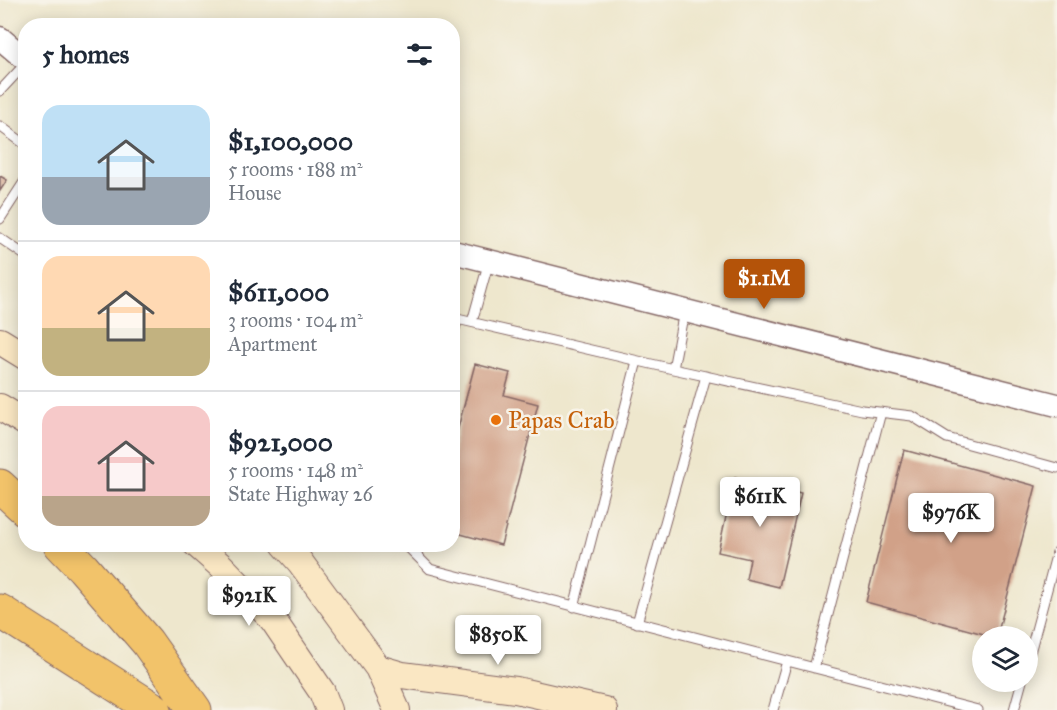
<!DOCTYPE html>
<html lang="en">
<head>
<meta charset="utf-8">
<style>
	:root { --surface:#fff; --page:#f2f2f3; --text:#1f2937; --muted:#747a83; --line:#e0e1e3; --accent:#b45309 }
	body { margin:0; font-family:"IM FELL Great Primer",serif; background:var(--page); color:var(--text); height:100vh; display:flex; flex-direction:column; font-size:22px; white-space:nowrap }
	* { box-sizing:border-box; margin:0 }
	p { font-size:20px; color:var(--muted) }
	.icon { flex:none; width:33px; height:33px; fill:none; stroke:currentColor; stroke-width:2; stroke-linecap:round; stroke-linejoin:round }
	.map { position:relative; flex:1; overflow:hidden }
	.panel { position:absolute; left:18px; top:18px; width:442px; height:534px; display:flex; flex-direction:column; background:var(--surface); border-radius:24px; box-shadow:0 3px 15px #0003 }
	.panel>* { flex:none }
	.fabs { position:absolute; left:972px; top:626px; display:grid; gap:12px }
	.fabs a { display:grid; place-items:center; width:66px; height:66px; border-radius:50%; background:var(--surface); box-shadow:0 3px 15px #0003; font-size:30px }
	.price { position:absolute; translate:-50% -51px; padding:0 14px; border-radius:6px; background:#fff; color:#222; font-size:20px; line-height:39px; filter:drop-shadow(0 2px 3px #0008) }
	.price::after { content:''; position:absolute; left:50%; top:36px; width:18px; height:14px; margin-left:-9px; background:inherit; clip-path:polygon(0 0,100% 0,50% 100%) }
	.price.on { background:var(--accent); color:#fff }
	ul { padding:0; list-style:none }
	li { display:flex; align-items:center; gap:18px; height:150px; padding:0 24px }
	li+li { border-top:2px solid var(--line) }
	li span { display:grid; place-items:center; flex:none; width:168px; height:120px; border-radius:18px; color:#555 }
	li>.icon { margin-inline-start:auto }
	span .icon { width:72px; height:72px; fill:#fffc; stroke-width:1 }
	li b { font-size:26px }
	h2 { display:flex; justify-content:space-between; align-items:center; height:72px; padding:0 24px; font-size:26px }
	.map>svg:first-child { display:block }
	.building { fill:#d1a188 }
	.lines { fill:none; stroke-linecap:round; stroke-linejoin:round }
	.service-casing { stroke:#836564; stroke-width:11 }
	.tertiary-casing { stroke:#836564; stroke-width:25 }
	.secondary-casing { stroke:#836564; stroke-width:28 }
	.motorway-casing { stroke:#836564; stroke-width:35 }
	.service { stroke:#fff; stroke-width:9 }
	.tertiary { stroke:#fff; stroke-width:22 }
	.secondary { stroke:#fae7c3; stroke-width:26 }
	.motorway { stroke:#f2c36a; stroke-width:33 }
	.food-dot { fill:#e8710a; stroke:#f7f3e8; stroke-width:2 }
	.labels { text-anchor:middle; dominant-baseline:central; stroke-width:5; stroke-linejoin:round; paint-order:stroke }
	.food-label { font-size:24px; fill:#c56008; stroke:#f7f3e8; text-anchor:start }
</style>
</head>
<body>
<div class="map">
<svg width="1057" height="710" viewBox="0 0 1057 710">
	<rect width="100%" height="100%" fill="#f7f3e8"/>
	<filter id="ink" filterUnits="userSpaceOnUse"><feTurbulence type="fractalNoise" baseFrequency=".0167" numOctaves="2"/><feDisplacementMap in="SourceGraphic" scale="12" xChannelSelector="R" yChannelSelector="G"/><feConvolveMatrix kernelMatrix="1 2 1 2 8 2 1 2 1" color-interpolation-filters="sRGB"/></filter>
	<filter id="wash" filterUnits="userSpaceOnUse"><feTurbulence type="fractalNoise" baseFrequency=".008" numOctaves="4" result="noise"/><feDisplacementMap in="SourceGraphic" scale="24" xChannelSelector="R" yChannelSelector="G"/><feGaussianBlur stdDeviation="1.35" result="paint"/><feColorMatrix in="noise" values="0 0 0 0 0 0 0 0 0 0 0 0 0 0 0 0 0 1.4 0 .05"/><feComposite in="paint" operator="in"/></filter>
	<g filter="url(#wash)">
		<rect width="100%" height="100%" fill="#eee7cd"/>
		<g id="blocks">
			<path class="building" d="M0,176L7,180L0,191Z
				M475,364L510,373L504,395L538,404L501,545L453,532V447Z
				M904,450L1036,486L997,636H991L866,602Z
				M735,477L801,493L779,587L746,579L750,559L718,552Z"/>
		</g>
	</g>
	<g filter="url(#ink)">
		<use href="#blocks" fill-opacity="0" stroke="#836564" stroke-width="1.5"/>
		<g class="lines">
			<defs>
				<path id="service" d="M0,91L26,63
					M0,126L26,145
					M0,219L26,179
					M0,238L26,256
					M453,318L673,369L862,410L912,416L947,438L1057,468
					M472,322L489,261
					M453,334L458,319
					M673,369L684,311
					M405,544L430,569L978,710
					M574,607L637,361
					M637,623L706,376
					M1028,660L1057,552
					M814,668L881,412
					M773,710L787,661
					M1014,710L1022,681"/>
				<path id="tertiary" d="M0,38L26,60
					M453,252L1057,405"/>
				<path id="secondary" d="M0,341L26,357
					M0,407L26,423
					M196,544L221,566L273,620L322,692L329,710
					M284,544L300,562L378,668L397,710
					M378,668L402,675L516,690L604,710"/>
				<path id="motorway" d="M0,486L26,510
					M60,544L83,568L147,642L195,710
					M0,611L155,710"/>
			</defs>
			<use href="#service" class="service-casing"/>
			<use href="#tertiary" class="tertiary-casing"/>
			<use href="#secondary" class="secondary-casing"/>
			<use href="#motorway" class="motorway-casing"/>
			<use href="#service" class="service"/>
			<use href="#tertiary" class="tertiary"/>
			<use href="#secondary" class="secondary"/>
			<use href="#motorway" class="motorway"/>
		</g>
	</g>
	<circle class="food-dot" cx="496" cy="420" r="6"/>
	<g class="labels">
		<g class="food-label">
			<text x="508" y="420">Papas Crab</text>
		</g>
	</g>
</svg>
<div class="fabs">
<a><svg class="icon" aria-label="layers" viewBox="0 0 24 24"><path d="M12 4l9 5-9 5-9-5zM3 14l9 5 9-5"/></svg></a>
</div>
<b class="price on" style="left:764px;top:310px">$1.1M</b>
<b class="price" style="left:760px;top:528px">$611K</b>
<b class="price" style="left:951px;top:544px">$976K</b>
<b class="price" style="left:249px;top:627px">$921K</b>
<b class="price" style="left:498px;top:666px">$850K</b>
<section class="panel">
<h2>5 homes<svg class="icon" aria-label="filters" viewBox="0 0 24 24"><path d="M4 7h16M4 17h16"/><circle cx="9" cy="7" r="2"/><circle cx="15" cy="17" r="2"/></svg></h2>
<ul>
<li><span style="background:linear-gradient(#bfe0f5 60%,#9aa5b1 0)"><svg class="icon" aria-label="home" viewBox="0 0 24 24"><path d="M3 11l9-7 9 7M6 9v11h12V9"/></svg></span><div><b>$1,100,000</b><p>5 rooms · 188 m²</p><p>House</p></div></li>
<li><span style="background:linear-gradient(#ffd9b3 60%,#c2b280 0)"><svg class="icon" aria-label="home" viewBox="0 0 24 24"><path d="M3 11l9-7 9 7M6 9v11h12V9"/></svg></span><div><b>$611,000</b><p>3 rooms · 104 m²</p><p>Apartment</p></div></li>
<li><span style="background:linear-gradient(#f6c9c9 75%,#b9a48a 0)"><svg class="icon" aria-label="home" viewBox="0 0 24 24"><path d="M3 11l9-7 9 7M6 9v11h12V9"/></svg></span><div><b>$921,000</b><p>5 rooms · 148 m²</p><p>State Highway 26</p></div></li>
</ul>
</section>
</div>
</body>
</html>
